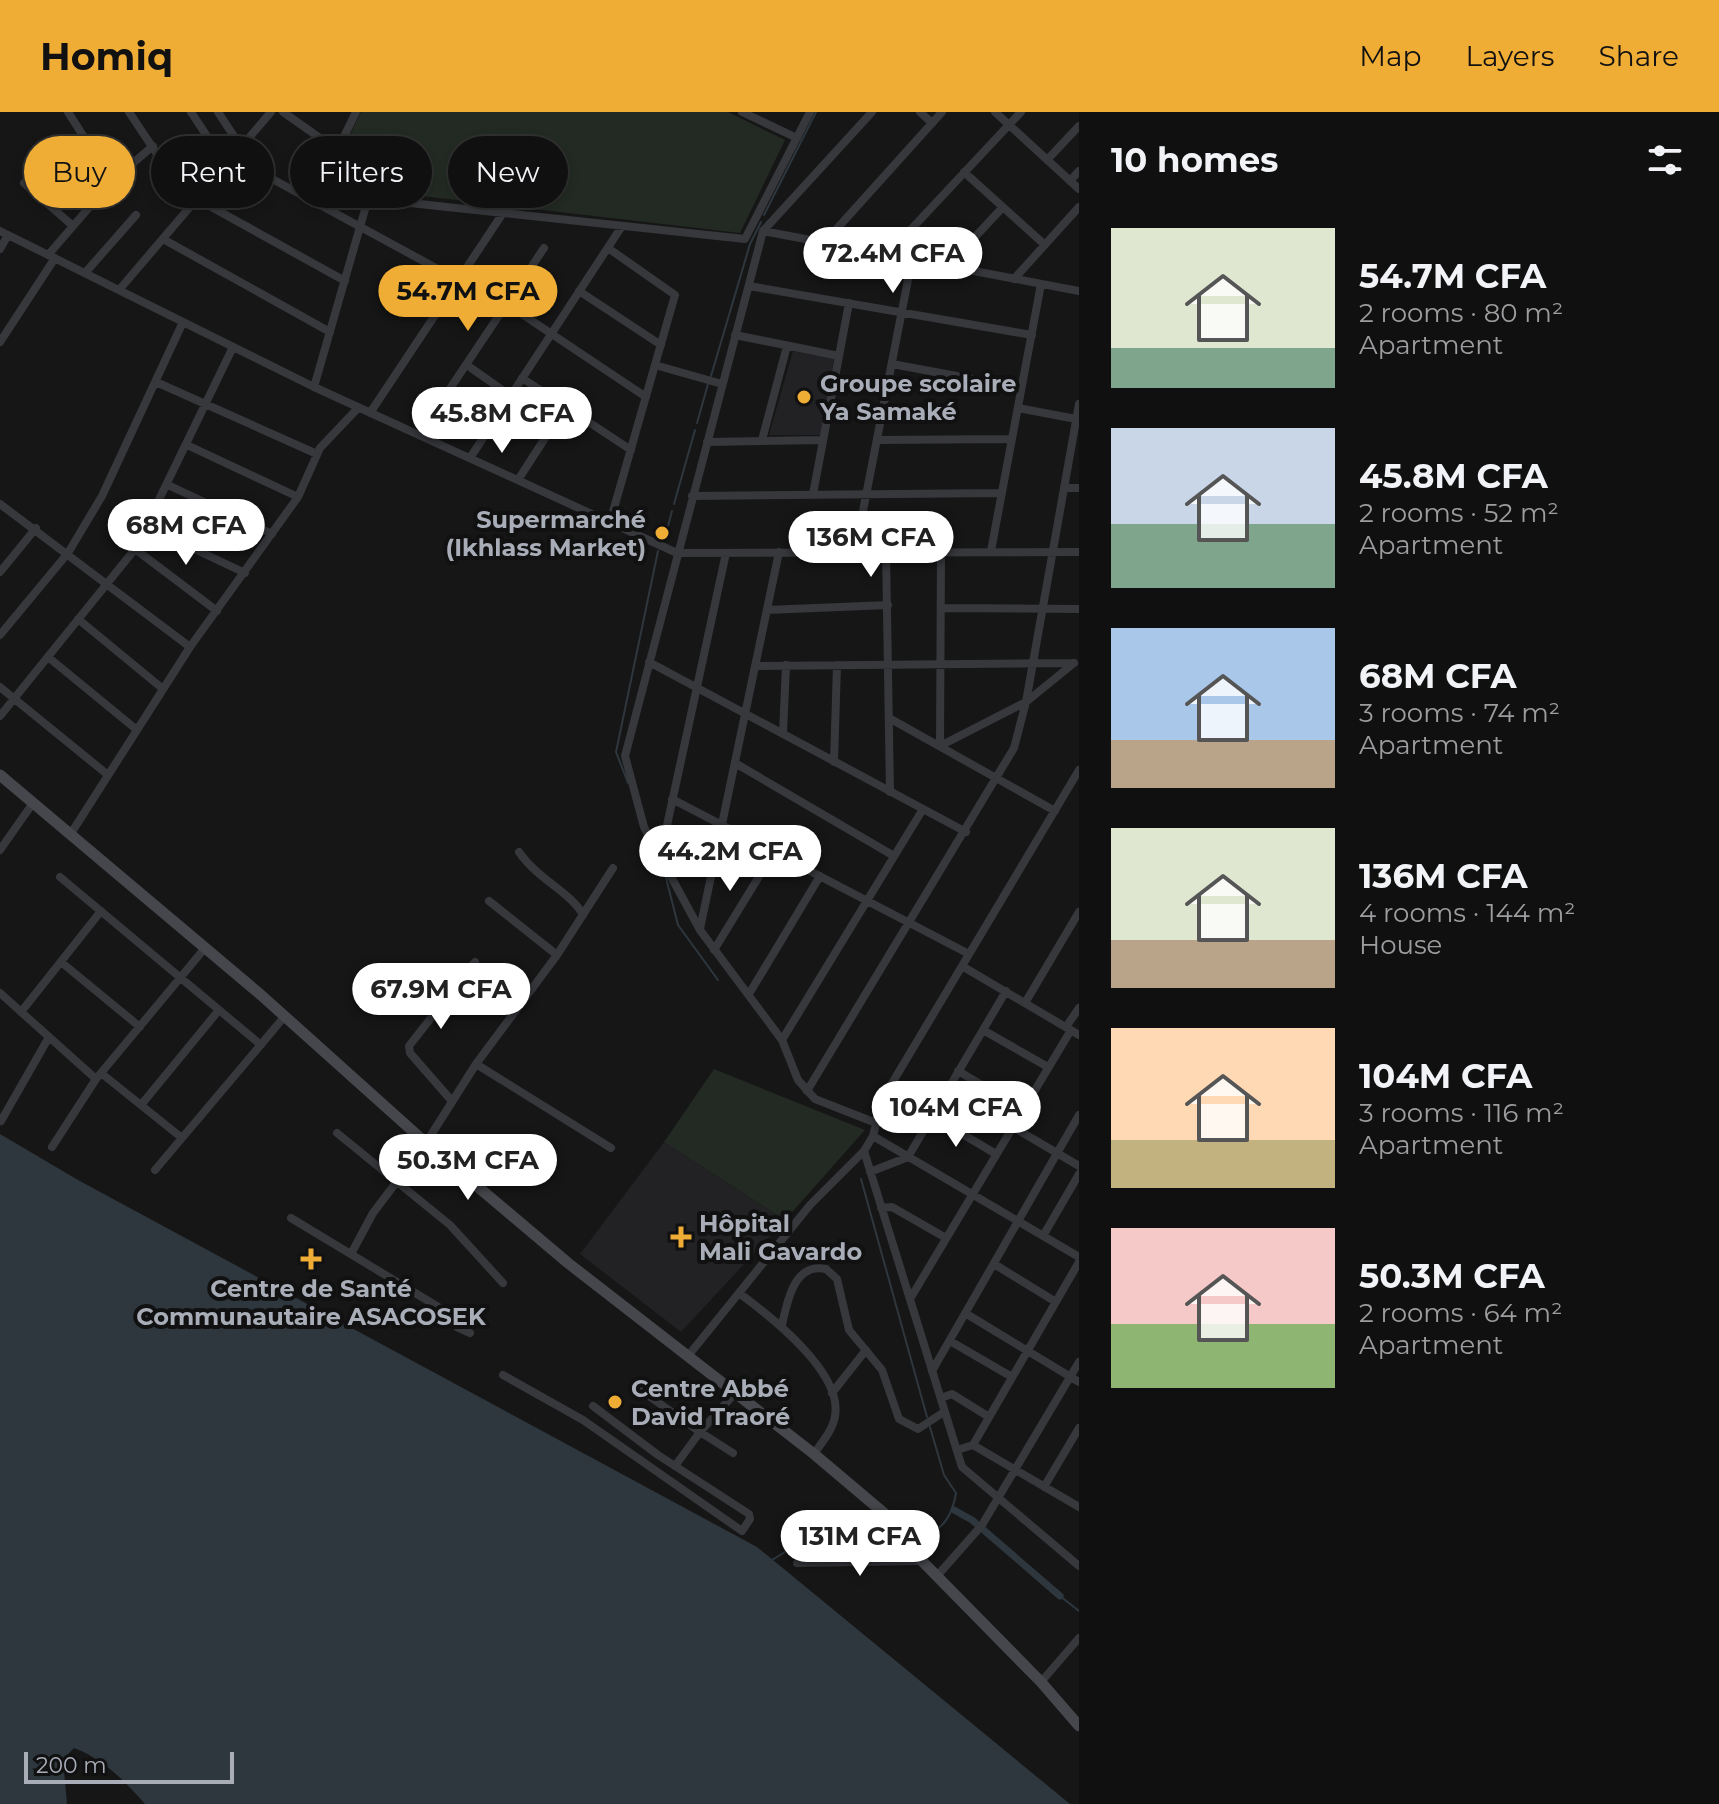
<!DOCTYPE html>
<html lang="en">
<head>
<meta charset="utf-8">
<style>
	:root { --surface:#101011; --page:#19191a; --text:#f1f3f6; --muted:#9c9d9f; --line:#303031; --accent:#efad36 }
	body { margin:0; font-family:Montserrat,sans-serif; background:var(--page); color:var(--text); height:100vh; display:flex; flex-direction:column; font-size:30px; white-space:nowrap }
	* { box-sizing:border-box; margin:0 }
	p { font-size:26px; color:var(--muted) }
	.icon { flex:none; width:44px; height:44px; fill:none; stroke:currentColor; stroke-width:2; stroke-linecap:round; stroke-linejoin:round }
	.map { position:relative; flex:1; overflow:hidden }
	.panel { display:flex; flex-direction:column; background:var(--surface); width:640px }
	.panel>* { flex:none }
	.hud { position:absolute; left:24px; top:24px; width:760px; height:72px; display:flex; gap:16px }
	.scale { position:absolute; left:24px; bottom:20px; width:210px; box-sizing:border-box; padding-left:8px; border:4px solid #a8adb7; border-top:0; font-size:22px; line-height:28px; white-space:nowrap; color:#a8adb7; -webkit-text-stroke:6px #111112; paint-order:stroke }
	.price { position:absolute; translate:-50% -68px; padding:0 18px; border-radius:28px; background:#fff; color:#222; font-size:26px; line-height:52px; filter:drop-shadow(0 2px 4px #0008) }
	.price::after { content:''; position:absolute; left:50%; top:48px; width:24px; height:18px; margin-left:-12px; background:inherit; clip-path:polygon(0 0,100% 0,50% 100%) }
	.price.current { background:var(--accent); color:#111 }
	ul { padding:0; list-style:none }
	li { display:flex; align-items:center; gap:24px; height:200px; padding:0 32px }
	li span { display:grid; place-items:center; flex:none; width:224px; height:160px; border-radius:0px; color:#555 }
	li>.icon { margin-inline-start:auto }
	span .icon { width:96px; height:96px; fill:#fffc; stroke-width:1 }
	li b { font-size:34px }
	h2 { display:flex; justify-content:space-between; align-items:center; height:96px; padding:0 32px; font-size:34px }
	.chip { padding:0 28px; border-radius:36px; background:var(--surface); box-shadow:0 4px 12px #0003,0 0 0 2px var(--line); font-size:28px; line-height:72px }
	.chip.current { background:var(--accent); color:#111 }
	header { display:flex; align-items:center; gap:48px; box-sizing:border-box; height:112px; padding:0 40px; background:var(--accent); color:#111 }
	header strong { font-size:38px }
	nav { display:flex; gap:44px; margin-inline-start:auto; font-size:28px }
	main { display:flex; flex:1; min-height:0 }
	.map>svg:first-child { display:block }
	.built { fill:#222224 }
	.green { fill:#222a23 }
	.water { fill:#2e373d }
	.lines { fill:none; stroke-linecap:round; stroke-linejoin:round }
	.stream { stroke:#2e373d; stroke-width:2 }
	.canal { stroke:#2e373d; stroke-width:7 }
	.street { stroke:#37383c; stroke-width:8 }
	.secondary { stroke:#45474c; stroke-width:11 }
	.poi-dot { fill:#efad36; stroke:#111112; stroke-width:3 }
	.labels { text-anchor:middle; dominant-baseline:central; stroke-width:8; stroke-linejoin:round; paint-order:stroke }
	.poi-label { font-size:24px; font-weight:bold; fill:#a8adb7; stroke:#111112; text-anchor:start }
</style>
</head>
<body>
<header>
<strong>Homiq</strong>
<nav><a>Map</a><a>Layers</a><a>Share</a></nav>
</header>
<main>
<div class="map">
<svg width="1079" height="1692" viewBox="0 0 1079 1692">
	<rect width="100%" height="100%" fill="#161617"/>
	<path class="built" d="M793,239L834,247L821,323H769Z
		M664,1030L785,1108L681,1220L580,1142Z"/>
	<path class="green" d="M361,0H728L785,28L740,121L326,73Z
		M714,957L865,1018L785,1108L664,1030Z"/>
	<path class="water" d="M0,1022L78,1068L757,1435L1070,1692H145C125,1669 103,1647 74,1636L63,1647L67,1692H0Z"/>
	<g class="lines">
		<path class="stream" d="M764,103L816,0
			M711,264L750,132L761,110
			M697,311L708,272
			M674,392L695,318
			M664,429L672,399
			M628,671L616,640L658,439
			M665,762L678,813L718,868
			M861,1067L927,1305
			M919,1427C942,1418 952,1406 956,1381L944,1363L930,1315
			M772,1448L801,1430L865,1438L902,1430
			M1060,1484L1079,1499"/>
		<path class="canal" d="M954,1398L972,1408L1060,1484"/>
		<path class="street" d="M68,0L112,69
			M129,0L191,93
			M191,0L226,53
			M218,0L241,35
			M283,0L337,38
			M742,0L797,26
			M872,0L763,119L625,644L644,715L700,818L782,928L798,968L815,987L876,1011
			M920,0L932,11
			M995,0L1079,77
			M232,45L458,168
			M1047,48L1079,14
			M964,60L1045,133
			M1070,69L1079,59
			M24,71L73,114
			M317,81L745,127L810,0
			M315,84L356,0
			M197,87L345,169
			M0,119L314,275L677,441L1079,440
			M763,119L1079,179
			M163,127L330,220
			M824,131L942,0
			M608,136L675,183L610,410
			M0,137L8,123
			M48,143L112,69L153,34
			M887,143L1021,0
			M948,154L1003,95
			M85,161L136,103
			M462,162L646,285
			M1014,167L1079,95
			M749,174L1032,223
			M119,178L271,0
			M579,179L661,233
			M735,223L839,244
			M0,230L55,146
			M892,252L1021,276
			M655,253L722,272
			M471,256L511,284
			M522,266L631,338
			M156,270L317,342
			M314,275L368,87
			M1018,296L1076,307
			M370,301L503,101
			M419,323L544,136
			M762,328L787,234
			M877,328L1012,327
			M707,330L823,328
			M187,333L298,385
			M470,346L622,114
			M518,368L565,295
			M168,373L272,422
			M1064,376H1079
			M813,382L849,191
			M692,384L1002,381
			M0,392L190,535
			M148,415L245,461
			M135,437L217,499
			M991,439L1041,172
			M855,440L912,147
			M886,440L890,680
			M941,440L940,634L1026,590L1074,551
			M0,460L36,416
			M941,496L1079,497
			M767,498L888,493
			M78,507L163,577
			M0,523L68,441L102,384L183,210
			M48,545L137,618
			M649,550L966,720
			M755,554L1074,551
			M0,575L108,663
			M0,604L135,437L233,235
			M889,606L1055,699
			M783,622L786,553
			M834,650L837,553
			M735,651L894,744
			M672,687L969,842
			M70,723L190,535L298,385L320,336L358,296
			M0,738L33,691
			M519,740C538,768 571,780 583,803
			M661,741L726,441
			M60,765L261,933
			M489,789L557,843
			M700,817L779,440
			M714,838L774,740
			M61,850L140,915
			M962,854L1079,923
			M0,881L96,967
			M749,882L820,764
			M1025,891L1079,800
			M21,900L101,799
			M1066,915L1079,896
			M983,918L1048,955
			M782,928L923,697
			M476,952L611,1036
			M958,959L1023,997
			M101,961L182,1026
			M807,979L1014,636L1026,590L1079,292
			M451,988L410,941L409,934L475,850
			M141,993L219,898
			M932,1004L996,1042
			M1,1009L49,925
			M1013,1015L1079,1054
			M337,1021L450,1113L503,1171
			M873,1024L1079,1145
			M52,1035L96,967L205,836
			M864,1039L962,1355L1079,1454
			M155,1058L285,904
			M870,1060L908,1045L1006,879
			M881,1096L892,1095L946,1126
			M291,1106L440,1196L457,1215L470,1221
			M1043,1124L1079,1062
			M351,1142L373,1101L426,1031L476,952L557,843L613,756
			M994,1152L1056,1190
			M739,1181C770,1204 843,1260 835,1304C833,1318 822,1330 814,1342
			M910,1187L1071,918
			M965,1201L1079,1270
			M782,1213C787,1190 794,1150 826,1157L837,1167L849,1218L882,1258L899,1307L918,1317L944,1300
			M950,1229L1012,1265
			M688,1244L810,1093L864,1039L873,1024L882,988L1079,658
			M932,1259L1079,1003
			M503,1263L583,1308L742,1419L750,1407L749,1402L658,1343L593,1294
			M639,1277L700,1320L736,1280
			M832,1281L866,1238
			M941,1286L952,1282L989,1305
			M973,1333L1079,1395
			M957,1338L973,1333L1079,1150
			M675,1354L700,1320L733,1341
			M1044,1375L1079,1316
			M797,1451L922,1449
			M937,1464L982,1413L1079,1250
			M1041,1570L1079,1526"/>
		<path class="secondary" d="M0,663L261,883L426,1031L568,1151L814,1342L885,1402L922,1449L1041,1570L1079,1614"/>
	</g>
	<g class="poi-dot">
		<circle cx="804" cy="285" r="8"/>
		<circle cx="662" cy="421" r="8"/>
		<path d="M677 1113h8v8h8v8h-8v8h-8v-8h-8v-8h8z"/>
		<path d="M307 1135h8v8h8v8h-8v8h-8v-8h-8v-8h8z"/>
		<circle cx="615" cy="1290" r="8"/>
	</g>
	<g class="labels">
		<g class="poi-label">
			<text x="820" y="271">Groupe scolaire<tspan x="820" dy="28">Ya Samaké</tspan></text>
			<text x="646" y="407" text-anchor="end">Supermarché<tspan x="646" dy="28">(Ikhlass Market)</tspan></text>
			<text x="699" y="1111">Hôpital<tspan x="699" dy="28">Mali Gavardo</tspan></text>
			<text x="311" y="1176" text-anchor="middle">Centre de Santé<tspan x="311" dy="28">Communautaire ASACOSEK</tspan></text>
			<text x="631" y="1276">Centre Abbé<tspan x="631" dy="28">David Traoré</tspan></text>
		</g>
	</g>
</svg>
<div class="scale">200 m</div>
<b class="price" style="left:893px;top:183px">72.4M CFA</b>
<b class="price current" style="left:468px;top:221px">54.7M CFA</b>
<b class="price" style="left:502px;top:343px">45.8M CFA</b>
<b class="price" style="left:186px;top:455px">68M CFA</b>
<b class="price" style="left:871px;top:467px">136M CFA</b>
<b class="price" style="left:730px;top:781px">44.2M CFA</b>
<b class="price" style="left:441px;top:919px">67.9M CFA</b>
<b class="price" style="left:956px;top:1037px">104M CFA</b>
<b class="price" style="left:468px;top:1090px">50.3M CFA</b>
<b class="price" style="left:860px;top:1466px">131M CFA</b>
<div class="hud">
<a class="chip current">Buy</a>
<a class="chip">Rent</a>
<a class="chip">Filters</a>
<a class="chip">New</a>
</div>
</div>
<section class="panel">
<h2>10 homes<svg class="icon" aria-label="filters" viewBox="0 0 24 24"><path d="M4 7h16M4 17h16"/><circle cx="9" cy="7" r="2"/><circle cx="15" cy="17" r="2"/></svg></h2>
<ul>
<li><span style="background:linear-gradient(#dfe7d0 75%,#7fa58c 0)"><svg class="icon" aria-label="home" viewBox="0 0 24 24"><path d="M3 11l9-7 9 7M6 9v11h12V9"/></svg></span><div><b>54.7M CFA</b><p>2 rooms · 80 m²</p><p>Apartment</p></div></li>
<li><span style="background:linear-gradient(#c9d6e8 60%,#7fa58c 0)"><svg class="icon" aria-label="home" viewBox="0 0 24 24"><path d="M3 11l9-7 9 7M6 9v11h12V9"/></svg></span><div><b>45.8M CFA</b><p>2 rooms · 52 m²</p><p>Apartment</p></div></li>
<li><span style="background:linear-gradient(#a9c7e8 70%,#b9a48a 0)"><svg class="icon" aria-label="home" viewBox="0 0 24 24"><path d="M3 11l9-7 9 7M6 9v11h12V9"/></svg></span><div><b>68M CFA</b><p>3 rooms · 74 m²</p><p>Apartment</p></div></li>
<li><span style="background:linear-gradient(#dfe7d0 70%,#b9a48a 0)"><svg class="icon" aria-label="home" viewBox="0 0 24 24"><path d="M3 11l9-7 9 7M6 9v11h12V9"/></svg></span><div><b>136M CFA</b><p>4 rooms · 144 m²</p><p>House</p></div></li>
<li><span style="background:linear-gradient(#ffd9b3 70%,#c2b280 0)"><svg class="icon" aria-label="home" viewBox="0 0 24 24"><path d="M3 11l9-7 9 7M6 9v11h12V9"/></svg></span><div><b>104M CFA</b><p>3 rooms · 116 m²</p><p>Apartment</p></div></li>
<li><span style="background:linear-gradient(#f6c9c9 60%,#8fb573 0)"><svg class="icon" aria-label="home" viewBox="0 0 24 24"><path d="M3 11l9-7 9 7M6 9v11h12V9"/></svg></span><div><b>50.3M CFA</b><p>2 rooms · 64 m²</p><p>Apartment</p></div></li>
</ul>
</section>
</main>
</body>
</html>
